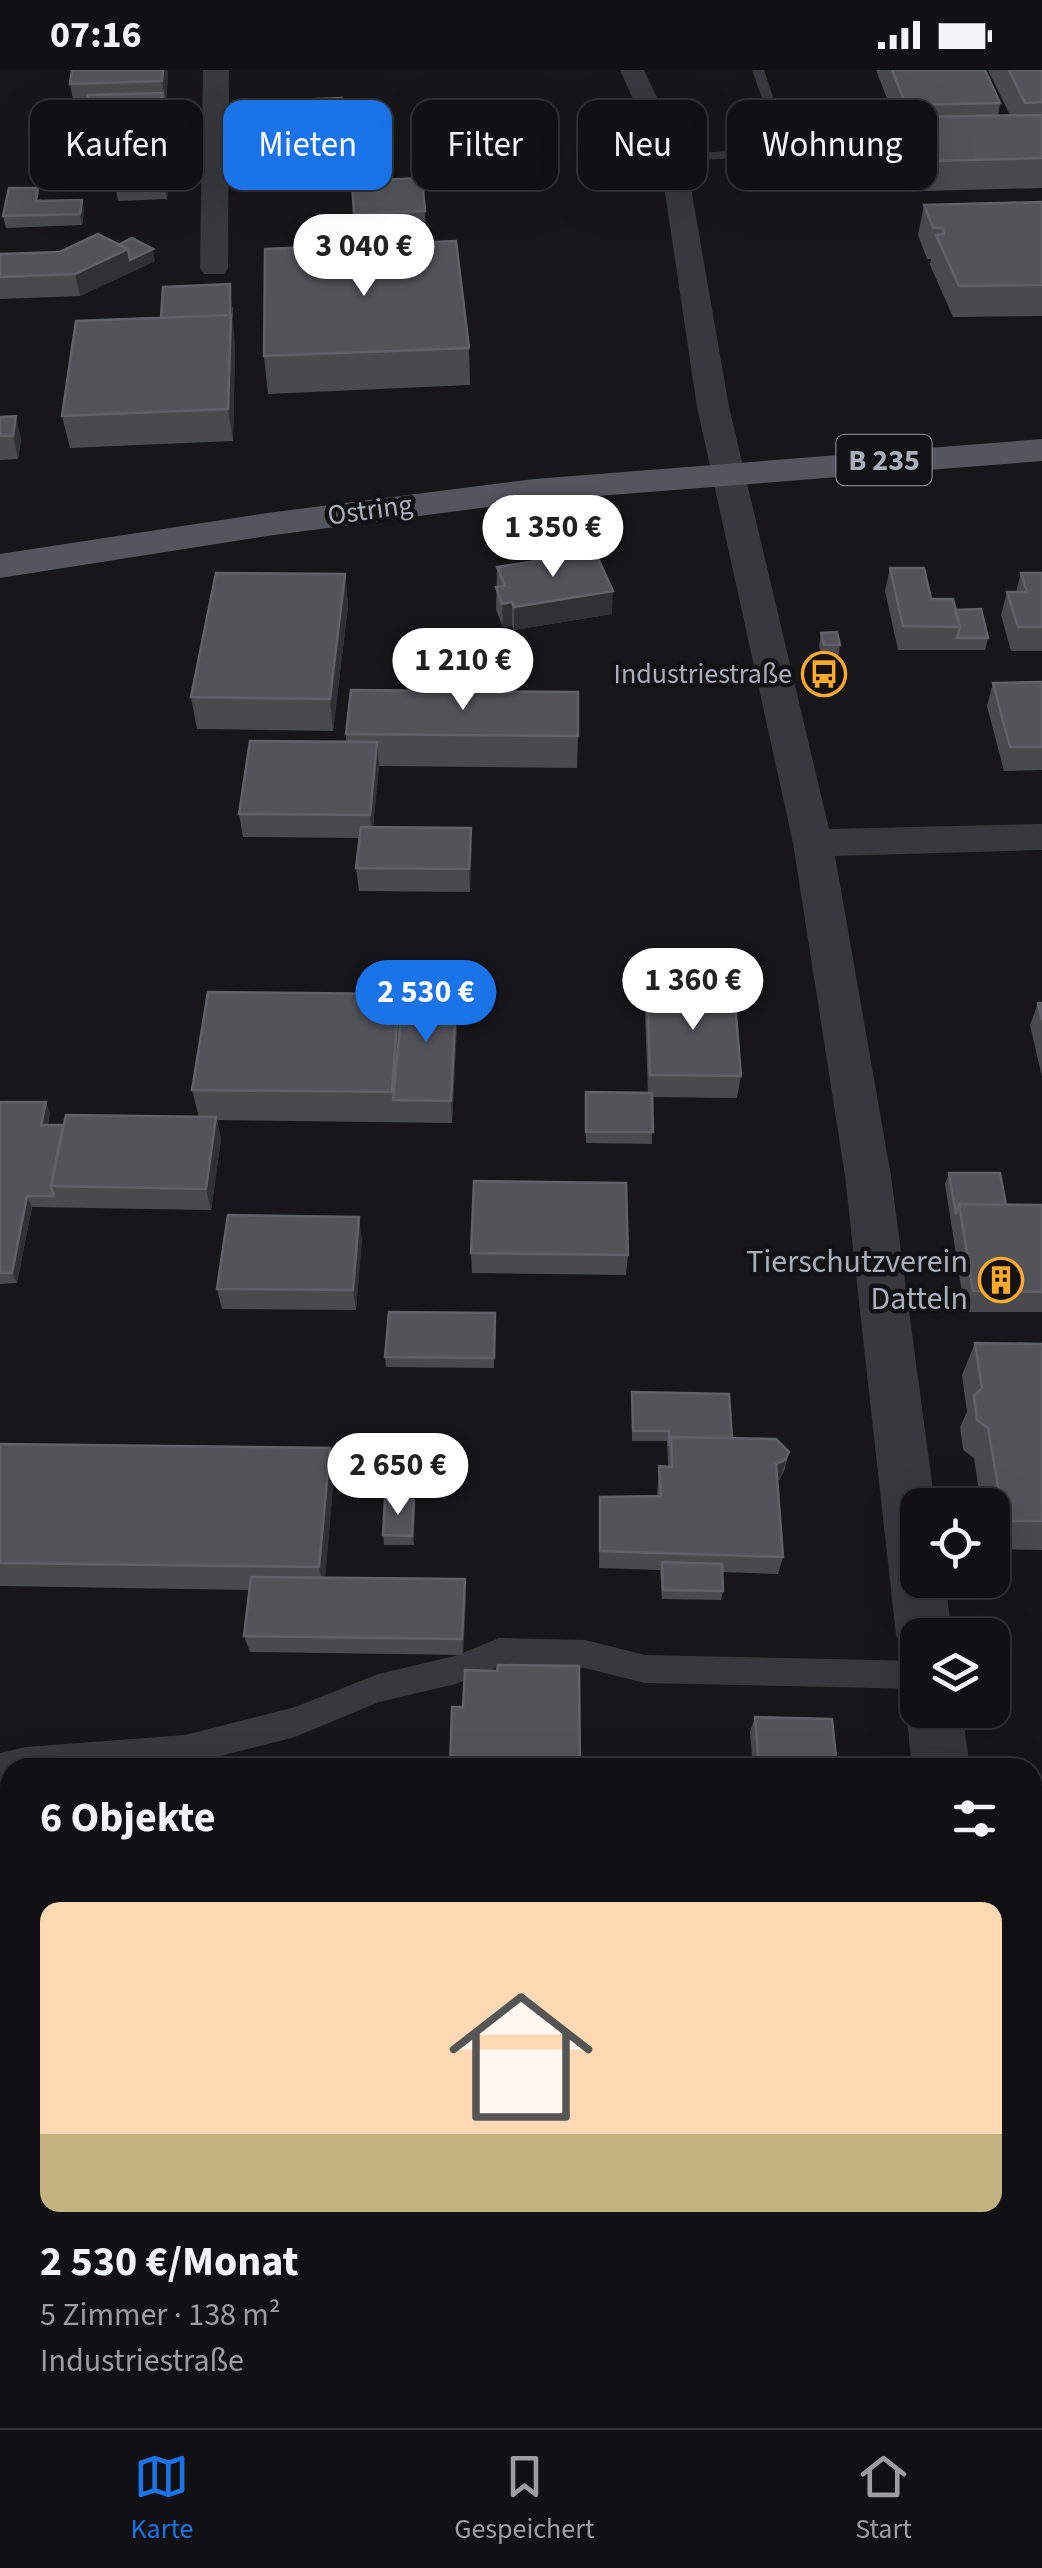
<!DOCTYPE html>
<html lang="de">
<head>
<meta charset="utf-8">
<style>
	:root { --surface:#111113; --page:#1e1f21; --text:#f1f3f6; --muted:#9c9da0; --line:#303133; --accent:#1a73e8 }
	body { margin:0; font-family:"Source Sans 3",sans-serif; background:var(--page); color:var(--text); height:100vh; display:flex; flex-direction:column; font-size:38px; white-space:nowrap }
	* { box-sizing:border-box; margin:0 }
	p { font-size:32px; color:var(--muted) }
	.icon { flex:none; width:55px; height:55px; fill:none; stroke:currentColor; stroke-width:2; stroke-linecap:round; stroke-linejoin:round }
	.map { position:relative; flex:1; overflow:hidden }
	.panel { position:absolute; left:0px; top:1688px; width:1042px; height:672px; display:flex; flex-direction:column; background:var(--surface); border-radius:30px 30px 0 0; box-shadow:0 10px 40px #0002,0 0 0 2px var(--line) }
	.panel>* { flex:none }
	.banner { position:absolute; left:30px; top:30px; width:982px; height:90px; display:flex; gap:20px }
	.fabs { position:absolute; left:900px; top:1418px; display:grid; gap:20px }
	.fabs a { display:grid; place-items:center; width:110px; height:110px; border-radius:20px; background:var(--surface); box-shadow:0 10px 40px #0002,0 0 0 2px var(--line); font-size:50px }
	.price { position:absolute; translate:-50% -85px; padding:0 22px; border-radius:35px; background:#fff; color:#222; font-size:32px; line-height:65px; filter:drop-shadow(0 2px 5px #0008) }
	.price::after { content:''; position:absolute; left:50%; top:60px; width:30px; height:22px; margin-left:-15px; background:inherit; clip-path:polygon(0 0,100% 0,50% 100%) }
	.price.on { background:var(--accent); color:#fff }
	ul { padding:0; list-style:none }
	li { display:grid; align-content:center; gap:20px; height:530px; padding:0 40px }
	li+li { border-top:2px solid var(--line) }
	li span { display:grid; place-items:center; height:310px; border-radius:20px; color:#555 }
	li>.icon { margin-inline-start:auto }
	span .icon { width:180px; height:180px; fill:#fffc; stroke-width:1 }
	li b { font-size:42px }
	h2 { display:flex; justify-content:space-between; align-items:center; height:120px; padding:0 40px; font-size:42px }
	.pill { padding:0 35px; border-radius:20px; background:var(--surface); box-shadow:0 10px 40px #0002,0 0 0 2px var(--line); font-size:35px; line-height:90px }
	.pill.on { background:var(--accent); color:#fff }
	.status { display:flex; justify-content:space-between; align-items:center; height:70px; padding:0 50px; background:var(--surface); direction:ltr }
	.status svg { height:28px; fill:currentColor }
	.menu { display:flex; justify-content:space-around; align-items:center; height:140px; border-top:2px solid var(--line); background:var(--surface); font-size:28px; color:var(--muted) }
	.menu a { display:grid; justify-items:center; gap:5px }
	.menu .on { color:var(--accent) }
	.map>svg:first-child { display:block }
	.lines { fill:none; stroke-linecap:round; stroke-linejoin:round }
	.lane { fill:#37393e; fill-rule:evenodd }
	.street { fill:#37393e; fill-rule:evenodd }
	.primary { fill:#53565d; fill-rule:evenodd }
	.wall { fill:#484a4e }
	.shaded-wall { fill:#303134 }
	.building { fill:#53545a; stroke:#606269; stroke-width:2.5 }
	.labels { text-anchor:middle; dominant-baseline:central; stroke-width:9; stroke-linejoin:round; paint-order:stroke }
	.far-street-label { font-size:28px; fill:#a8aeba; stroke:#121214 }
	.far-poi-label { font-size:28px; fill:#a8aeba; stroke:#121214; text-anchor:end }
	.shield { fill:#121214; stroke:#7b7f88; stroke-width:2.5 }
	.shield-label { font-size:30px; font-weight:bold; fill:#a8aeba }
	.poi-label { font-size:32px; fill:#a8aeba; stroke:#121214; text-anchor:end }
</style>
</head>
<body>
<div class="status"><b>07:16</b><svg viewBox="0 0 49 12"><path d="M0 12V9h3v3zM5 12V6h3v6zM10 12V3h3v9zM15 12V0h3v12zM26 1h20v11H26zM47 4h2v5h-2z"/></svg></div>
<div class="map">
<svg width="1042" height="2358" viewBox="0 0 1042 2358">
	<rect width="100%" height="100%" fill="#171719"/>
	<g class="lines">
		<path class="lane" d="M752,0H764L790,77L772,86L668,92L666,89L673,85L769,78L778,73Z
			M499,1568L585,1570L645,1585L918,1591V1619L645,1613L585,1598L500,1596L456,1614L379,1632L295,1667L185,1695L10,1698V1711L0,1713V1683L26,1677L185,1665L295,1637L378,1604L455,1586Z"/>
		<path class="street" d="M203,0H229L228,198L224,204H204L200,198Z
			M620,0H644L686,89L729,337L829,759L1042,754V780L835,786L891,1106L935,1435H918V1510H945L952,1565H918V1589L905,1583L896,1565L845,1106L793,773L697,337L660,89Z
			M918,1619V1640H962L970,1698H912L906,1640Z
			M1032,2324L1042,2340V2358H976V2350H1032Z"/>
		<path class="primary" d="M1042,369V391L534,431L267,466L0,508V484L267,443L534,409Z"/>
	</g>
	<path class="wall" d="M876,0H985L1000,33L998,46L1010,45L988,0H1042V118L924,121L906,77L908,64L901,65Z
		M168,4L166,32L163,33L165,44L162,75L126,77L123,60L101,61L103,71L99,98L44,100L42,92H38L33,70L42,60L84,50L86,35L74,36L70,14Z
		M342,28L346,77L270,81L267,59Z
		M386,88L388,110L425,141L426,163L356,166L352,118L299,121L298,110Z
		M169,109L167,129L118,131L116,119Z
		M41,129V131L82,130L84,141L82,155L6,158L3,146Z
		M1042,132V246L953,247L930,195L931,189H927L918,165L924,135Z
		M0,184L155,191L80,226L0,229Z
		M233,237V259L235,276L233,371L70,378L62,346L161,248Z
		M469,278L470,315L268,324L264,286Z
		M0,347L21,369L18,389L0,390Z
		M497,497L612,544L514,560L512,556L503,557L496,540Z
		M890,498L931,529L955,540L988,568L985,580H898L885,521Z
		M1021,503H1042V581H1011L1001,545L1007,522H1016Z
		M345,504L348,536L333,661L197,659L191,627Z
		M821,563L840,575L838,587H822L819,576Z
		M1042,612V700L1004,701L987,636L993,613Z
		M346,664L578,666L577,698L379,696L373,757L471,758L470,822L359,821L356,798L359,768L243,767L239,744L346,672Z
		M647,919L741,1006L737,1028L652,1027V1074L586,1073V1022L648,1023L645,942Z
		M452,933H456L457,955L452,1053L217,1050L221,1069L211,1140L32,1137L17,1213L0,1214V1032L50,1043L48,1055L199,1047L192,1020L401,944Z
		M1038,933H1042V1007L1030,955Z
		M949,1103L1006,1135H1042V1242H965L945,1114Z
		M362,1168L356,1240L222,1239L217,1219Z
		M471,1183L628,1185L626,1205L472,1203Z
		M495,1243L494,1298L386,1297L385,1287Z
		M975,1273L1042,1274V1480L992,1479V1435H981L974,1388L963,1380L960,1357L967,1342L962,1305Z
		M632,1322L732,1368L789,1382L784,1401L780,1409L777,1410L783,1487L778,1504L722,1502L723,1521L721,1530L662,1529L660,1500L599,1498L600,1427L657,1426L659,1396L668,1397L667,1371H632Z
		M0,1374L334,1404L325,1507L466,1526L463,1585L250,1582L244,1566L250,1520L0,1516Z
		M414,1430V1475H384L383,1465Z
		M755,1647L837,1698H753L750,1662Z
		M0,1888H10V2041H0Z"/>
	<path class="shaded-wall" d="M163,0H168V4L166,32L162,11Z
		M162,23L165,44L162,75L159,54Z
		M95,39L98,56L99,49L103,71L99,98L95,77L93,49Z
		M167,97L169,109L167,129L165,117Z
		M82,130L84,141L82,155L80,144Z
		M128,179H153L155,191L80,226L75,204Z
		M230,214L235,276L233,371L228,339Z
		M16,346L21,369L18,389L13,366Z
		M345,504L348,536L333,661L330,629Z
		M613,521L612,544L514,560V537Z
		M512,532V556L503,557L502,534Z
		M377,672L379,696L372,768L370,745Z
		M471,758L472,781L470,822L469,799Z
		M399,924L402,955L393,1030L392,1022Z
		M456,933L457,955L452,1053L451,1031Z
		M46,1032L50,1043L45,1067L41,1055Z
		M216,1047L221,1069L211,1140L206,1119Z
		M27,1126L32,1137L17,1213L12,1203Z
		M359,1147L362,1168L356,1240L353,1220Z
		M330,1378L334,1404L324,1521L319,1497Z
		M789,1382L780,1409L771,1412L776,1394Z
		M414,1430L415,1439L414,1475L412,1466Z
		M465,1509L466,1526L463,1585L462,1569Z
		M197,2350H205L211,2358H203Z"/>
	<path class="building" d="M72,0H163L162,11L70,14Z
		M892,0H985L1000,33L906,35Z
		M1009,0H1042V32L1025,33Z
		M162,23L159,54L122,55L124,38L95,39L93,49H99L95,77L39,79L40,70H33L35,60H42L44,51L84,50L88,25Z
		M342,28L344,56L267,59V31Z
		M1042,45V88L929,91L911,47Z
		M386,88L388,103L298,110V91Z
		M167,97L165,117L116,119L118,99Z
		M422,108L425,141L354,144L352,111Z
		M9,118H38L36,131L82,130L80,144L3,146Z
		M1042,132V215L959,216L936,165L944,164L943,158H933L924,135Z
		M98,164L128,179L75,204L0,207V184L60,182Z
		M132,168L153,179L130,190L128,179L118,175Z
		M456,171L469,278L264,286L265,179Z
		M230,214V245L161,248L163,217Z
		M231,245L228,339L62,346L76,251Z
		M16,346L13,366H0V347Z
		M595,482L613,521L514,537L512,532L502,534L496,517L505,516L497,497Z
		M890,498H924L931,529H953L960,557L903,556Z
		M216,503L345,504L330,629L191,627Z
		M1021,503H1042V557H1018L1007,522H1027Z
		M981,539L988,568H957L960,557L955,540Z
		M837,562L840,575H824L821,563Z
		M1042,612V677H1010L993,613Z
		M351,620L578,622V666L346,664Z
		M250,671L377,672L370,745L239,744Z
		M361,757L471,758L469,799L356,798Z
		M404,915L451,916L450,933H456L451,1031L393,1030Z
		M647,919L734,920L741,1006L650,1005Z
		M208,922L399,924L392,1022L192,1020Z
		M1038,933H1042V950Z
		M586,1022L652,1023L653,1062H586Z
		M0,1032H46L41,1055H63L51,1116L54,1126H27L12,1203H0Z
		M66,1045L216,1047L206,1119L51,1116Z
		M949,1103H1000L1006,1135L959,1134L956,1144Z
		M474,1111L626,1113L628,1185L471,1183Z
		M959,1134L1042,1135V1222L973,1221Z
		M228,1145L359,1147L353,1220L217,1219Z
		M389,1242L495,1243L494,1288L385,1287Z
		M975,1273L1042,1274V1451H1004L988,1358L977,1350L974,1326L982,1318Z
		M632,1322L729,1324L732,1368L671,1367L669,1376V1361H633Z
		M671,1367L776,1369L789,1382L785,1390L776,1394L783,1487L600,1481V1427L661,1426L659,1396L672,1397Z
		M0,1374L330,1378L319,1497L0,1493Z
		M385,1429L414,1430L412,1466L383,1465Z
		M662,1492L722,1494L723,1521L663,1520Z
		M251,1507L465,1509L462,1569L244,1566Z
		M498,1595L579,1596L580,1698H450L452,1637H463L465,1600L497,1601Z
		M755,1647L832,1649L837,1698H759Z
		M0,1888H10V2033H0Z
		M118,2350H197L203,2358H111Z
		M314,2350H492L499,2358H307Z"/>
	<defs>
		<symbol id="bus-ring" viewBox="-11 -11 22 22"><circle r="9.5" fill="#121214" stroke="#ffa929" stroke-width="1.5"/><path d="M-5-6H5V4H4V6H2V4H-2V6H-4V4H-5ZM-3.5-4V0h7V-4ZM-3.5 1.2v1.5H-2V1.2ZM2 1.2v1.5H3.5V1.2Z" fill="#ffa929"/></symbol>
		<symbol id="building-ring" viewBox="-11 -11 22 22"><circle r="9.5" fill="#121214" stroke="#ffa929" stroke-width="1.5"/><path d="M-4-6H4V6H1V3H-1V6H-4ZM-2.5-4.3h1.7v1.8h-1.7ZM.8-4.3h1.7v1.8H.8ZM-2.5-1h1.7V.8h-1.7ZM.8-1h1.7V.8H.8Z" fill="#ffa929"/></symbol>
	</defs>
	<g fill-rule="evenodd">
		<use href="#bus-ring" x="799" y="579" width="50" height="50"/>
		<use href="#building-ring" x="976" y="1185" width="50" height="50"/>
	</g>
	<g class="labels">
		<g class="far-street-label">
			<text transform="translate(370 440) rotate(-8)">Ostring</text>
		</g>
		<g class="far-poi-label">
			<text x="792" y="604">Industriestraße</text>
		</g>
		<rect class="shield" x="836.5" y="365" width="95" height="50" rx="8"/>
		<g class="shield-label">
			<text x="884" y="390">B 235</text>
		</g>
		<g class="poi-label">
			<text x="968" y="1192">Tierschutzverein<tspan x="968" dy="37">Datteln</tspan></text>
		</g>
	</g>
</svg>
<div class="fabs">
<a><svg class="icon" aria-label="locate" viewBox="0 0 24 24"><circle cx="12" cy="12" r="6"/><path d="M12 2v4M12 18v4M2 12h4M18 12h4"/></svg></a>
<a><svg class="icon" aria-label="layers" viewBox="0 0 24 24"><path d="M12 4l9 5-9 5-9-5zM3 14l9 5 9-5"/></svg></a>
</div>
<b class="price" style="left:364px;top:229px">3 040 €</b>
<b class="price" style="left:553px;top:510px">1 350 €</b>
<b class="price" style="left:463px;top:643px">1 210 €</b>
<b class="price" style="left:693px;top:963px">1 360 €</b>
<b class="price on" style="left:426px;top:975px">2 530 €</b>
<b class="price" style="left:398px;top:1448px">2 650 €</b>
<div class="banner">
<a class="pill">Kaufen</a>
<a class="pill on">Mieten</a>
<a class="pill">Filter</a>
<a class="pill">Neu</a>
<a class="pill">Wohnung</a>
</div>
<section class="panel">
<h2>6 Objekte<svg class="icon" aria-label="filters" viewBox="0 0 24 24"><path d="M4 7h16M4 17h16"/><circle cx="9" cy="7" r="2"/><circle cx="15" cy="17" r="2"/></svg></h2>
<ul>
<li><span style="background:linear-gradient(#ffd9b3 75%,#c2b280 0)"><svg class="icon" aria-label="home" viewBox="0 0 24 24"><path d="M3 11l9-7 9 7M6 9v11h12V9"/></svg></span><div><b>2 530 €/Monat</b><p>5 Zimmer · 138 m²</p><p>Industriestraße</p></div></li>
</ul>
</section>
</div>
<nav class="menu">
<a class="on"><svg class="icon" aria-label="map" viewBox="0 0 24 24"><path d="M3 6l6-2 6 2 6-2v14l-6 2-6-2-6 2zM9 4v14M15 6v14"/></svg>Karte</a>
<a><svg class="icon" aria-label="saved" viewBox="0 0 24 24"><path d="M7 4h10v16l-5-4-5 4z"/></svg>Gespeichert</a>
<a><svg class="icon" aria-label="home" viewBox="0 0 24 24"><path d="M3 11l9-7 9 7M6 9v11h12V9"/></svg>Start</a>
</nav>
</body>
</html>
